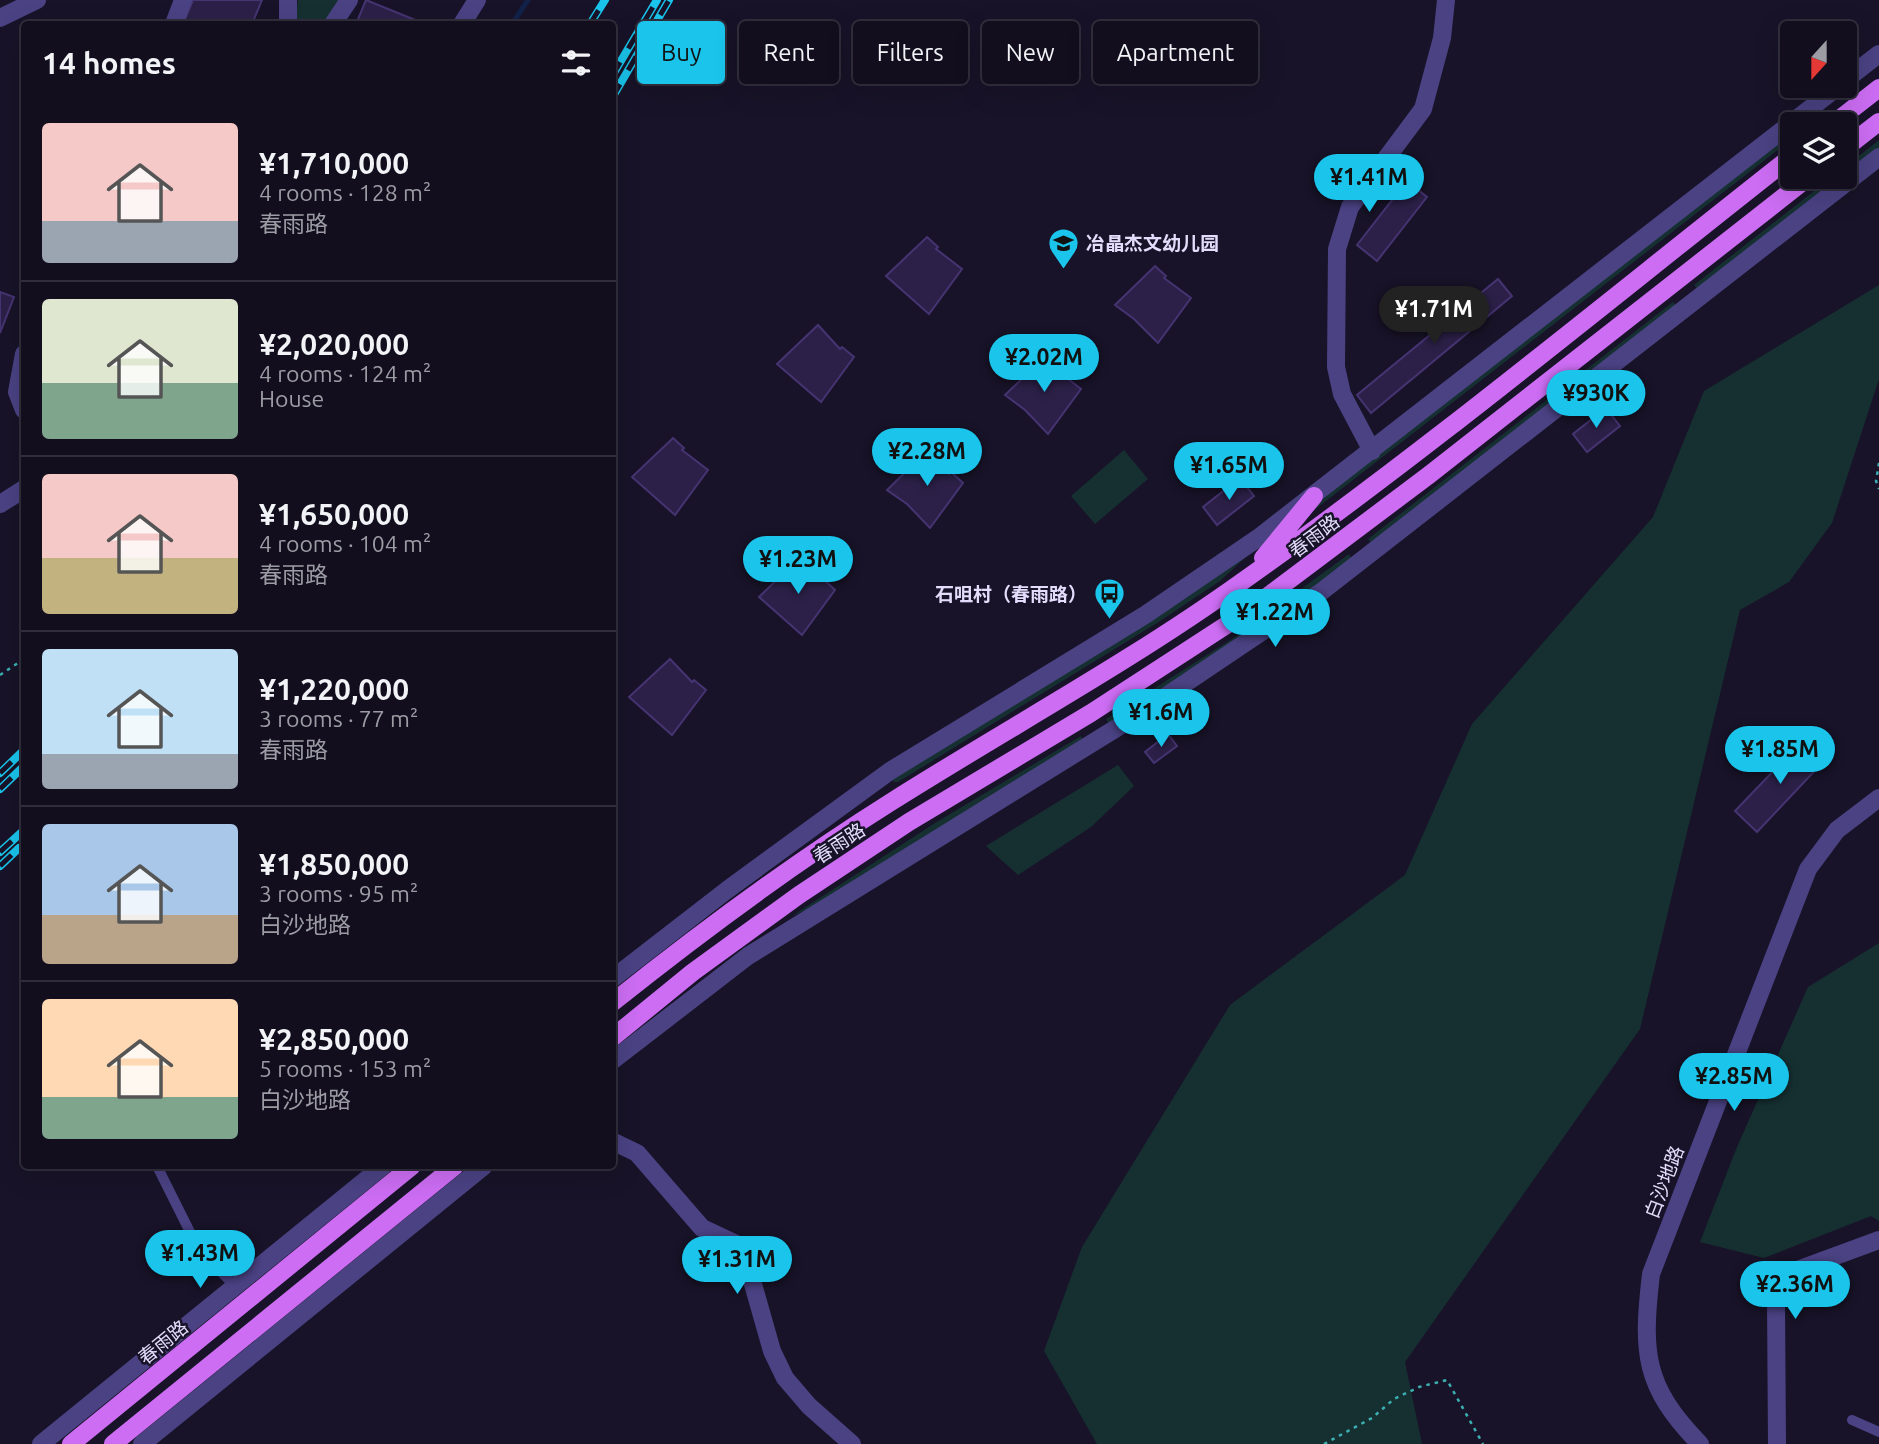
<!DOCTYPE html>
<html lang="en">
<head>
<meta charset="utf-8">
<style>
	:root { --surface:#120e1e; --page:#1f1c2b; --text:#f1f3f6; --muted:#9c9ca4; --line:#312e3c; --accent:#1ac4eb }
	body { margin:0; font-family:Ubuntu,"Noto Sans SC",sans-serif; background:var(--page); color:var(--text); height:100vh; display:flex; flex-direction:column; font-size:26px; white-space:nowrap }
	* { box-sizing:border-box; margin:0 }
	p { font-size:23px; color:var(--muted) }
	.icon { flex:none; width:38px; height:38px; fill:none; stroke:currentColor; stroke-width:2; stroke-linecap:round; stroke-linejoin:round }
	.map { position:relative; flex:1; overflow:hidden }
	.panel { position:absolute; left:21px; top:21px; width:595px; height:1148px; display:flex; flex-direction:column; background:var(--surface); border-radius:7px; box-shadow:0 7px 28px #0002,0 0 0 2px var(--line) }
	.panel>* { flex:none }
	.top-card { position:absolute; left:637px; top:21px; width:665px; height:63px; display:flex; gap:14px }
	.needle { width:46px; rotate:201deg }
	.tools { position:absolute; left:1780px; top:21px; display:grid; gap:14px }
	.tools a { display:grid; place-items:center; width:77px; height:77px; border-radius:7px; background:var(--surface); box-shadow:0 7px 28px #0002,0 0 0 2px var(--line); font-size:35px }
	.price { position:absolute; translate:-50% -60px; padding:0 16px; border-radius:24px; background:var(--accent); color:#111; font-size:23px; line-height:46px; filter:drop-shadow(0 2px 4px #0008) }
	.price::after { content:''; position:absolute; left:50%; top:42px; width:21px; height:16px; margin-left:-10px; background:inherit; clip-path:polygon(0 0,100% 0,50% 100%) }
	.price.on { background:#222; color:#fff }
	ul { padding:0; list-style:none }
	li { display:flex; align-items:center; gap:21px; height:175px; padding:0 21px }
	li+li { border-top:2px solid var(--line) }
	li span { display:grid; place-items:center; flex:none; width:196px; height:140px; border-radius:7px; color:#555 }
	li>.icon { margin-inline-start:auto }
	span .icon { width:84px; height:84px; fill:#fffc; stroke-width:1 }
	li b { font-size:30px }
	h2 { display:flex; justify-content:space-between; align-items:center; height:84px; padding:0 21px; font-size:30px }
	.tag { padding:0 24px; border-radius:7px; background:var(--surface); box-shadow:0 7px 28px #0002,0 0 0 2px var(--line); font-size:24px; line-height:63px }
	.tag.on { background:var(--accent); color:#111 }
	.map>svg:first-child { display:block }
	.green { fill:#163032 }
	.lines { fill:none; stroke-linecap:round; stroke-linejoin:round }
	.stream { stroke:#122148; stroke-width:5 }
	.building { fill:#2c2048; stroke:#463472; stroke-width:2 }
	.path { stroke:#3bafb2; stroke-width:2.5; stroke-dasharray:3.5 5; stroke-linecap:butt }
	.service { stroke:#4a4283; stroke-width:10 }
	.minor { stroke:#4a4283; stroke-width:18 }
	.tertiary { stroke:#4a4283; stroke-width:18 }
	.primary { stroke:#cc6df3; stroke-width:18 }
	.rail-casing { stroke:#1ac4eb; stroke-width:8 }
	.rail { stroke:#181328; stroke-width:5; stroke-dasharray:16; stroke-linecap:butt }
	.labels { text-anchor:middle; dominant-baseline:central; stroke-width:5; stroke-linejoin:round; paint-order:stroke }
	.poi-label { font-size:19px; font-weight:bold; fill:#e3ddfc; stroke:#181328; text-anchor:start }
	.street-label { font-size:19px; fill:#e3ddfc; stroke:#181328 }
</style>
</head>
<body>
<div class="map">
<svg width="1879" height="1444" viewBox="0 0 1879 1444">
	<rect width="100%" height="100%" fill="#181328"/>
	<path class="green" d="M298,0H343L326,24H295Z
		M1792,128V139L1313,511L1334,487Z
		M1879,140V152L1700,292L1694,285L1832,177H1844L1845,167Z
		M1879,285V379L1832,523L1789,582L1740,610L1640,1029L1405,1362L1422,1444H1097L1044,1351L1082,1247L1230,1005L1405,875L1472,724L1653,517L1704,391Z
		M1673,302L1679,309L1373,546L1368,539Z
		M1124,450L1148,479L1095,524L1071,496Z
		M1246,553L1248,555L1220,581L1157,623L898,782H894L892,779Z
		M1349,554L1352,560L1295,602L1110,725L1106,719L1232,639Z
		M1081,736L1084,742L824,902L792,916L935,823Z
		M1118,765L1134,786L1091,827L1018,875L986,846Z
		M1879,943V1221L1871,1216L1764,1258L1700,1242L1737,1147L1808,987Z"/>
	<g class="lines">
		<path class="stream" d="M512,24L528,0"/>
	</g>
	<path class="building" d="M193,0H262L252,24H183Z
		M366,0L425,24H356Z
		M1407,181L1427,197L1377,261L1357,245Z
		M927,237L938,247L936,249L962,269L929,314L886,276Z
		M1155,266L1166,276L1164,278L1191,298L1158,343L1134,319L1115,305Z
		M1498,279L1512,296L1371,413L1357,395Z
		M0,292L14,297L0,333Z
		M818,325L840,349L842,347L854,357L821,402L777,364Z
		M1045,357L1057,367L1055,369L1081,389L1048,434L1025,410L1005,395Z
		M1606,408L1620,426L1587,452L1573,434Z
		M673,438L684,448L682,450L708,470L675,515L632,477Z
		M927,451L949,474L951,472L963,483L930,528L907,504L887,490Z
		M1240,478L1254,496L1217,525L1203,507Z
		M799,558L821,581L823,579L835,590L802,635L759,597Z
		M670,659L692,682L694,680L706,690L672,735L629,697Z
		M1168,734L1177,746L1154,763L1145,752Z
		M1803,740L1824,761L1757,832L1735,811Z"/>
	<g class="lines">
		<path class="path" d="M1879,463L1876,481L1879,489
			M0,675L24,659
			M1324,1444L1372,1418L1394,1399L1419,1387L1447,1380L1483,1444"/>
		<path class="service" d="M157,1166L199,1250L235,1286
			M1852,1420L1879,1432"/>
		<path class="minor" d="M288,0V24
			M174,24L183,0
			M333,24L349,0
			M462,24L477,0
			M1844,81L1879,54
			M24,354L17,392L24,410
			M1372,451L1342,394L1336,367L1337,249L1350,207L1423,109L1442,38L1446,0
			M0,504L24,489
			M612,979L727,890L890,771L1145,615L1258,538L1839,86
			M612,1061L748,956L1144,711L1321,592L1879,157
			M612,1141L637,1153L702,1228L736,1244L749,1270L772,1351L785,1378L809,1406L852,1444
			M41,1444L383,1166
			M142,1444L484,1166
			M1777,1444L1776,1302L1780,1285L1792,1272L1879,1240"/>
		<path class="tertiary" d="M0,18L37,0
			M1700,1444C1643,1386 1642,1352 1651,1274L1808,869L1837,830L1879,798"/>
		<path class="primary" d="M1833,124L1879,88
			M1844,149L1879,122
			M1263,558L1314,496
			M612,1003C702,931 794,863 891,802C1008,728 1130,662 1243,581C1432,447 1610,299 1792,156
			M612,1038L693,972L799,895L909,822L1091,713L1248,611L1429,475L1809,177
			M71,1444L412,1166
			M113,1444L455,1166"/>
		<defs>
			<path id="rail" d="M590,24L605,0
				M612,76L657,0
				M612,98L669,0
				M0,773L24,750
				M0,789L24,766
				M0,852L24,830
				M0,866L19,848"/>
		</defs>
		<use href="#rail" class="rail-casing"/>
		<use href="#rail" class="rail"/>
	</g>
	<defs>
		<symbol id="school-pin" viewBox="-11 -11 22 30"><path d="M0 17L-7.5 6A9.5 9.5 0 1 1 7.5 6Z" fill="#1ac4eb" stroke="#181328"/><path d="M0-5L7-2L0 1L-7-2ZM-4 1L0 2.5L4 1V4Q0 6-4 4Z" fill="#111"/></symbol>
		<symbol id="bus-pin" viewBox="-11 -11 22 30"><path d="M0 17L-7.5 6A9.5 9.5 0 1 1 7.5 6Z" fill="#1ac4eb" stroke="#181328"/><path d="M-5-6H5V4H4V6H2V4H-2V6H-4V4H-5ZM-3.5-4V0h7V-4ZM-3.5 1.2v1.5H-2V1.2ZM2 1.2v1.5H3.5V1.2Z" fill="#111"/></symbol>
	</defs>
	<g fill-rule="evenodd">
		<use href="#school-pin" x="1046" y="226" width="35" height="47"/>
		<use href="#bus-pin" x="1092" y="576" width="35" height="47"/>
	</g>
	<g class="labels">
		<g class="poi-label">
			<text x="1086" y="243">冶晶杰文幼儿园</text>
			<text x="1087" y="594" text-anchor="end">石咀村（春雨路）</text>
		</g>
		<g class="street-label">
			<text transform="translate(1314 536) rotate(-37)">春雨路</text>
			<text transform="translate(839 843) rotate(-33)">春雨路</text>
			<text transform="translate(1664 1182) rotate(-69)">白沙地路</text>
			<text transform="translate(163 1342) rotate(-39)">春雨路</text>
		</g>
	</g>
</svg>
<div class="tools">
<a><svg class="needle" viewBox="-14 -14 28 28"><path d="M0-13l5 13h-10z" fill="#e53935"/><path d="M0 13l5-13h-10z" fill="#9c9ca4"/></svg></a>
<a><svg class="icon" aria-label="layers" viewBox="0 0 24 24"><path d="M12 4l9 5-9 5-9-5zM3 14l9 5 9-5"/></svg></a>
</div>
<b class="price" style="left:1369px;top:214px">¥1.41M</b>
<b class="price on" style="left:1434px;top:346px">¥1.71M</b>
<b class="price" style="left:1044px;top:394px">¥2.02M</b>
<b class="price" style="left:1596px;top:430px">¥930K</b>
<b class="price" style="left:927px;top:488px">¥2.28M</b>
<b class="price" style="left:1229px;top:502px">¥1.65M</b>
<b class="price" style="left:798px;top:596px">¥1.23M</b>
<b class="price" style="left:1275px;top:649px">¥1.22M</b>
<b class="price" style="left:1161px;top:749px">¥1.6M</b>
<b class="price" style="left:1780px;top:786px">¥1.85M</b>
<b class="price" style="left:1734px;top:1113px">¥2.85M</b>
<b class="price" style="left:200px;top:1290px">¥1.43M</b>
<b class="price" style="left:737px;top:1296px">¥1.31M</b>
<b class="price" style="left:1795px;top:1321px">¥2.36M</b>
<div class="top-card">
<a class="tag on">Buy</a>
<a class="tag">Rent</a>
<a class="tag">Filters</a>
<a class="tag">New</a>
<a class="tag">Apartment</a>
</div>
<section class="panel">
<h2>14 homes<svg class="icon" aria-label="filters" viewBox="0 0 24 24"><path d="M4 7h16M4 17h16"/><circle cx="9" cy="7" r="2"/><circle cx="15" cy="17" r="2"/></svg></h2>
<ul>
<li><span style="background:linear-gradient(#f6c9c9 70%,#9aa5b1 0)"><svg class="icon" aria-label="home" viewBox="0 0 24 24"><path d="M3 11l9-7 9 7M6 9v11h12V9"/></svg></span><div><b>¥1,710,000</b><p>4 rooms · 128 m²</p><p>春雨路</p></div></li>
<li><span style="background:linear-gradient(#dfe7d0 60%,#7fa58c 0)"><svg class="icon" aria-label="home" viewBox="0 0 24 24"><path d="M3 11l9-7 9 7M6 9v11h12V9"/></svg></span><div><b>¥2,020,000</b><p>4 rooms · 124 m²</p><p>House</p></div></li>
<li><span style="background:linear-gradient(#f6c9c9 60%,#c2b280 0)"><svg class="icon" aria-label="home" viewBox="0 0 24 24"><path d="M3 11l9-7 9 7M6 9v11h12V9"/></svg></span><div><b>¥1,650,000</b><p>4 rooms · 104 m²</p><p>春雨路</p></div></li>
<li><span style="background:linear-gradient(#bfe0f5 75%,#9aa5b1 0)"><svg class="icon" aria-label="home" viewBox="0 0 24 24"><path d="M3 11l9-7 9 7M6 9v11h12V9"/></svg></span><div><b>¥1,220,000</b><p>3 rooms · 77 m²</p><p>春雨路</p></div></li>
<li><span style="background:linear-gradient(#a9c7e8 65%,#b9a48a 0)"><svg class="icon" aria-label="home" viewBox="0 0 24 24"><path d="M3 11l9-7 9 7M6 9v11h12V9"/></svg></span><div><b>¥1,850,000</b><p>3 rooms · 95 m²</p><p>白沙地路</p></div></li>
<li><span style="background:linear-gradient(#ffd9b3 70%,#7fa58c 0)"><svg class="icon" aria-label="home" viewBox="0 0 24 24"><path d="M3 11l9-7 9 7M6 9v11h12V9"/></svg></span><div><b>¥2,850,000</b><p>5 rooms · 153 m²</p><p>白沙地路</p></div></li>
</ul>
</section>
</div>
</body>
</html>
